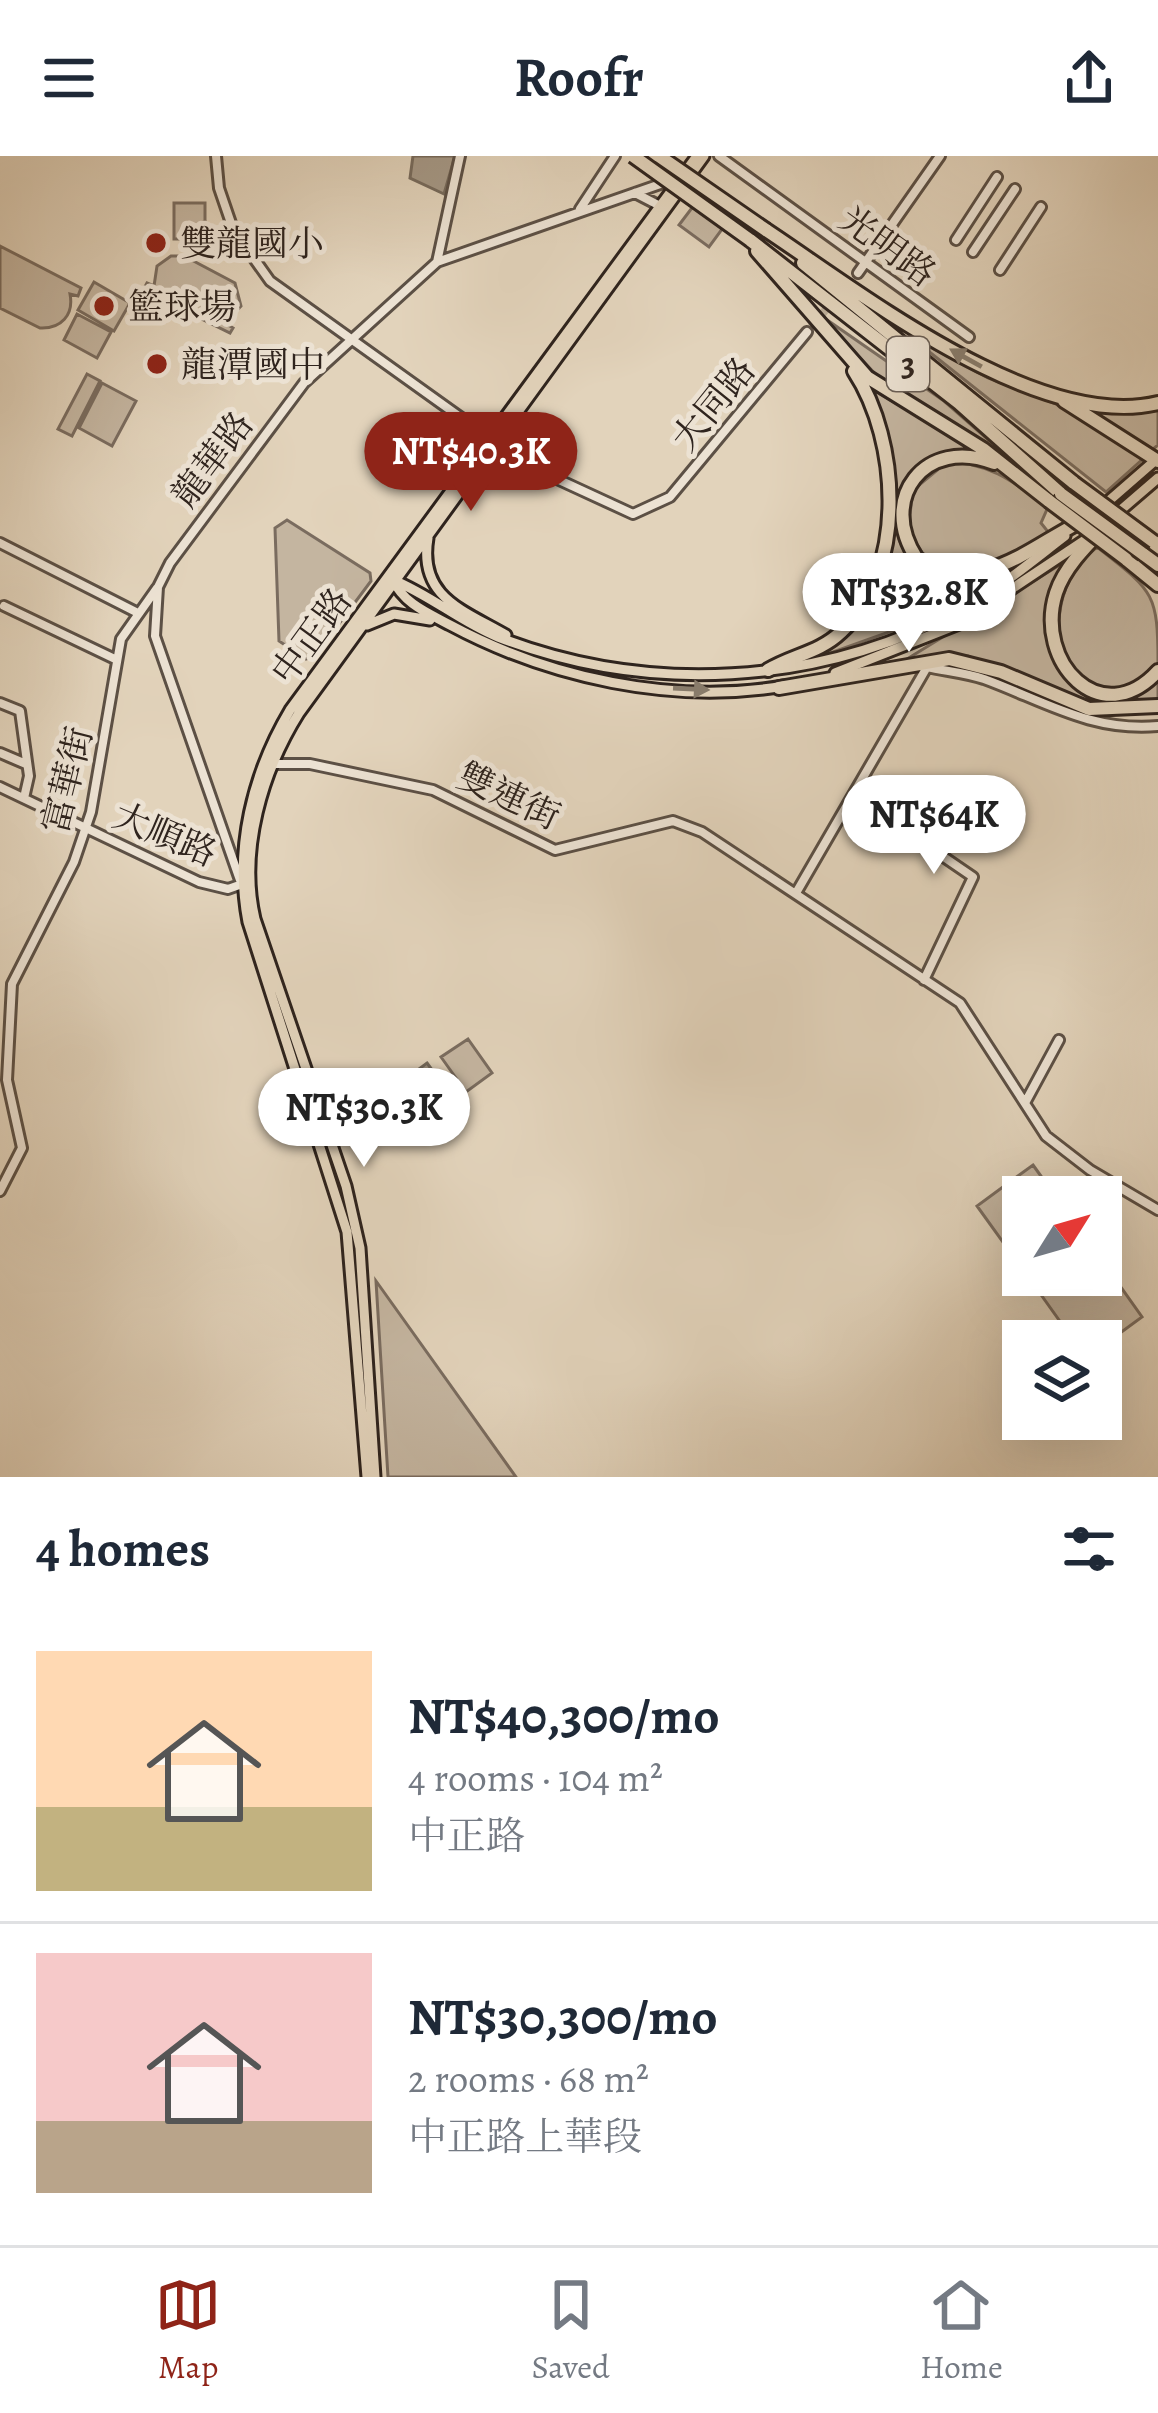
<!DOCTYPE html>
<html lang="en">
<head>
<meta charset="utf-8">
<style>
	:root { --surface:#fff; --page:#f6f6f7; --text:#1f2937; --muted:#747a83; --line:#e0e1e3; --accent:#8f2418 }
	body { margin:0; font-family:Alegreya,"Noto Serif TC",serif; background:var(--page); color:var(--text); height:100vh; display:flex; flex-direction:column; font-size:45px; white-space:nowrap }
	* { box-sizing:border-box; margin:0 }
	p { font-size:39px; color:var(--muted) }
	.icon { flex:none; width:66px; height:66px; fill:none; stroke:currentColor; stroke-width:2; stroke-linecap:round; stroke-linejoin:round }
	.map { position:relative; height:1321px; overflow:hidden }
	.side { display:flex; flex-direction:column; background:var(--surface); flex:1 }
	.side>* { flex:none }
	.needle { width:78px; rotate:53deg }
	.fabs { position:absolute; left:1002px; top:1020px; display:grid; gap:24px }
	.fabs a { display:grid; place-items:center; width:120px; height:120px; border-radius:0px; background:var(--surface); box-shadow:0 12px 48px #0002; font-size:60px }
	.price { position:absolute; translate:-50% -102px; padding:0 27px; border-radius:42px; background:#fff; color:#222; font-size:39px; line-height:78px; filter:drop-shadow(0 3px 6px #0008) }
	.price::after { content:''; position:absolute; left:50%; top:72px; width:36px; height:27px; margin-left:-18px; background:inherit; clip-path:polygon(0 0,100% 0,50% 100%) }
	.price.active { background:var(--accent); color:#fff }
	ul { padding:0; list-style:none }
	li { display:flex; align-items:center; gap:36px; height:300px; padding:0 36px }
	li+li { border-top:3px solid var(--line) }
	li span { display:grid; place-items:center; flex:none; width:336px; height:240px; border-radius:0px; color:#555 }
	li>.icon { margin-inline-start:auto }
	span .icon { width:144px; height:144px; fill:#fffc; stroke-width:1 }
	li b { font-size:51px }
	h2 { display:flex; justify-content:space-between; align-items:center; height:144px; padding:0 36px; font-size:51px }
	header { display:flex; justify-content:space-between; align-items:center; height:156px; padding:0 36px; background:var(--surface); font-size:54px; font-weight:700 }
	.tab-bar { display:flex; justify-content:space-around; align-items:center; height:168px; border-top:3px solid var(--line); background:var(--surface); font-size:33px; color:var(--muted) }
	.tab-bar a { display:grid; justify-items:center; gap:6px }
	.tab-bar .active { color:var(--accent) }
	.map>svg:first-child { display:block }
	.green { fill:#c4b5a0; stroke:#7a6c5f; stroke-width:3 }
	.water { fill:#a59886; stroke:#766a5c; stroke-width:3 }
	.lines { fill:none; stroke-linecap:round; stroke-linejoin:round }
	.minor-tunnel { stroke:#beb09c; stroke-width:8; stroke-dasharray:8 4; stroke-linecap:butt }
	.minor-casing { stroke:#5c5045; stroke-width:14 }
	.major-casing { stroke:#2f241e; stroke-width:15 }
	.highway-casing { stroke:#2f241e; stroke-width:18 }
	.minor { stroke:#ece2d3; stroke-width:8 }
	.major { stroke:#e2d3bb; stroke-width:9 }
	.highway { stroke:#e2d3bb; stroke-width:12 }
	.highway-bridge-casing { stroke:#2f241e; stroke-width:18; stroke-linecap:butt }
	.highway-bridge { stroke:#e2d3bb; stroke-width:12 }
	.oneway { fill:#887c6c }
	.poi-dot { fill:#8f2418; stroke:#ece2d3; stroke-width:4.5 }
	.labels { text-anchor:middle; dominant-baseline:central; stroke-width:10; stroke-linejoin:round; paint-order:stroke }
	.shield { fill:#ece2d3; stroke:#685d54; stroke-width:3 }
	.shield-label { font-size:33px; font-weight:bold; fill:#2f241e }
	.poi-label { font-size:36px; fill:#2f241e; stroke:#ece2d3; text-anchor:start }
	.street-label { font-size:36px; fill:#2f241e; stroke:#ece2d3 }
</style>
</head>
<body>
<header><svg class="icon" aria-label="menu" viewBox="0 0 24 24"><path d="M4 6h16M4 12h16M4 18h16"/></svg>Roofr<svg class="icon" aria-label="share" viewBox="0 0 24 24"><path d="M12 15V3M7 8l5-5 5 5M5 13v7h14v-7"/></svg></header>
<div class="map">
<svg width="1158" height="1321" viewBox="0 0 1158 1321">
	<rect width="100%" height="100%" fill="#e2d3bb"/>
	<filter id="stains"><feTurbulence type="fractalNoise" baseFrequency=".00167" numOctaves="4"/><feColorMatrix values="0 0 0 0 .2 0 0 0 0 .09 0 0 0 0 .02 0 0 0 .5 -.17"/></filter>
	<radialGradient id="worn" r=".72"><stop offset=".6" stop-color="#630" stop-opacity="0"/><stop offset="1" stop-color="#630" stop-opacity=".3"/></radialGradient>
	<path class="green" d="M710,28L739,50L709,91L679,69Z
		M174,47H205V83H174Z
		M0,90L81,132L78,140L70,138C74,159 61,173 40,172L0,152Z
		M171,100H184L235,127L241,150L225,167L233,172L230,177L143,134L147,127L154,130L157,110Z
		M94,126L130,147L114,175L78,154Z
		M77,158L111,176L97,202L64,184Z
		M820,159L944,245L992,287L988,290L880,223Z
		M908,179L988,222L1064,251L1145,301L1106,336Z
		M87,218L100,225L72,280L58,273Z
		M102,227L136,245L112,290L79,272Z
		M868,231L985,299C910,280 861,371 925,415C947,430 979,418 995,424L934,460L808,505C920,440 897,337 868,231Z
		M1078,247L1158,253V289L1152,294Z
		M947,306C989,306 1015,327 1048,351L1041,367L1049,377C1005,403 976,423 925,401L908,374L913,334Z
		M287,364L370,417L371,425L315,500L306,503L279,485L275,372Z
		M1097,391C1153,435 1158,436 1158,507C1083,589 1014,458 1097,391Z
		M1071,402C1061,419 1050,433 1047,453C1035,518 1105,572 1158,522V544L1088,548L968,500L907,503Z
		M468,883L492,917L466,936L441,901Z
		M1033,1009L1056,1041H1023V1114L977,1050Z
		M1101,1103L1142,1161L1101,1191V1185H1074L1027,1119H1101Z
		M376,1125L516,1321H388Z"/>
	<path class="water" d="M413,0H455L444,38L410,22Z
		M427,907L457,948L434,965L404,924Z"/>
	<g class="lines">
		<path class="minor-tunnel" d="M807,176L833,145"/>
		<defs>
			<path id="minor" d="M216,0L219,32L233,73L270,125L488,281L557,323L633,358L670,341L807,176
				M719,0L969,181
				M635,37L664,52
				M580,53L615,0
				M956,84L997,21
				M973,96L1015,33
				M437,106L460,0
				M1000,114L1041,51
				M858,117L940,0
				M0,387L136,456
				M4,450L117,504
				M0,547L20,555L29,620L24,642
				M0,597L26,608
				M271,608H310L433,634L555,694L673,665L702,676L960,847L1046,980L1090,1014L1158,1054
				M0,631L199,726L228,733L245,727
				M856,641L973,721L924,824
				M241,727L155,480L158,431L170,407L304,227L437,106L669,25
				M796,737L927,511C945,515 966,517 984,523C1044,545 1091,576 1158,570
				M1026,945L1059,884
				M0,1035L22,992L7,924L12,828L74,706L91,656L121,483L157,432"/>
			<path id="major" d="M1115,359L1158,322
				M1088,363L1157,303
				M428,382C418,441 463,454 506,479
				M393,424C404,448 428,457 450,469C549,522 672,549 784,530
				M393,424C430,439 461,466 498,481C648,539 817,530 960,454C998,434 1031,406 1065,380
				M367,469L394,458L430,464
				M835,517L959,468L1088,382
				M367,1321L347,1076L248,766C234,693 252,618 290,554L697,0
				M375,1321L360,1092L346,1030L255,763C239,695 262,616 299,557L704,0"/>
			<path id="highway" d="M766,74C861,137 1038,276 1158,247
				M750,84L959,247L1061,338
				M757,95L867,221L983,293L1049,345
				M803,107L1074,327
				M1064,245L1158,305
				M994,307C925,280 877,343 917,403C980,441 1028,392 1082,365
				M1119,356C1097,380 1066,406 1056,437C1034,506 1101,577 1158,515
				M1143,398L1158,409
				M1126,403L1158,429
				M768,514C793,499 819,497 841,476C907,415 900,285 854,215
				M779,532L949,503L1001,516L1089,553L1158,550"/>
		</defs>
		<use href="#minor" class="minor-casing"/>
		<use href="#major" class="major-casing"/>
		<use href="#highway" class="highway-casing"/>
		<use href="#minor" class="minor"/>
		<use href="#major" class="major"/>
		<use href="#highway" class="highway"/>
		<defs>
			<path id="highway-bridge" d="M633,0L750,84
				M659,0L766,74
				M1074,327L1154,386
				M1061,338L1143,398
				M1049,345L1126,403"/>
		</defs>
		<use href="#highway-bridge" class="highway-bridge-casing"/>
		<use href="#highway-bridge" class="highway-bridge"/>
	</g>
	<defs><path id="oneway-solid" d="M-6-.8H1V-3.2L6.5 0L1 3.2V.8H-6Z" transform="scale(3)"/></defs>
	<g class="oneway">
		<use href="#oneway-solid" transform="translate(966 202) rotate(-151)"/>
		<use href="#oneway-solid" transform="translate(691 533) rotate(3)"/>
	</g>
	<g class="poi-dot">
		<circle cx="156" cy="87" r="12"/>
		<circle cx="104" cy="150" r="12"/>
		<circle cx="157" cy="208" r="12"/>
	</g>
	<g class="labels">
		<rect class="shield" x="887" y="181" width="42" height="54" rx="9"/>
		<g class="shield-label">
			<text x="908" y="208">3</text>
		</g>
		<g class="poi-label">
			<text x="180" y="87">雙龍國小</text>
			<text x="128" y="150">籃球場</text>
			<text x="181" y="208">龍潭國中</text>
		</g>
		<g class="street-label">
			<text transform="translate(888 90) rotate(36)">光明路</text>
			<text transform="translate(713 248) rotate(-51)">大同路</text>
			<text transform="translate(212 303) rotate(-53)">龍華路</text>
			<text transform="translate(311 480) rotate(-54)">中正路</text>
			<text transform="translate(67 624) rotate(-76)">富華街</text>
			<text transform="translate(509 640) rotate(25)">雙連街</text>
			<text transform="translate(165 678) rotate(23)">大順路</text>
		</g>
	</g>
	<rect width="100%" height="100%" filter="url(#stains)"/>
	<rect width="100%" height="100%" fill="url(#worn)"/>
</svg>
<div class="fabs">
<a><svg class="needle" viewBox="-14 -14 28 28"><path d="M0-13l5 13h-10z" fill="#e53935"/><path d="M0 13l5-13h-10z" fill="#747a83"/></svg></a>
<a><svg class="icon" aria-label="layers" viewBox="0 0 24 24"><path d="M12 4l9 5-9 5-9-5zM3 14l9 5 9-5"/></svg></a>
</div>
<b class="price active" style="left:471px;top:358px">NT$40.3K</b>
<b class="price" style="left:909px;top:499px">NT$32.8K</b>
<b class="price" style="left:934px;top:721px">NT$64K</b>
<b class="price" style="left:364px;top:1014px">NT$30.3K</b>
</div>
<section class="side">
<h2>4 homes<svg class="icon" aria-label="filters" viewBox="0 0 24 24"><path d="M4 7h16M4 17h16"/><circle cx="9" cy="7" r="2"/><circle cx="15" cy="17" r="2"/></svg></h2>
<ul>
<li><span style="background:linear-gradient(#ffd9b3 65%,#c2b280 0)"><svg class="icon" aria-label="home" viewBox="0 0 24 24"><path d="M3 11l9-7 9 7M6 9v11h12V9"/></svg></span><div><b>NT$40,300/mo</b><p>4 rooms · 104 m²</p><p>中正路</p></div></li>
<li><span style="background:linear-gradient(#f6c9c9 70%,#b9a48a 0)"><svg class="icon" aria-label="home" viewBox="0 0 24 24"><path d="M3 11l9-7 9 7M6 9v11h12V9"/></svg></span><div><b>NT$30,300/mo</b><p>2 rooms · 68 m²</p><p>中正路上華段</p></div></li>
</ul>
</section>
<nav class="tab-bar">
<a class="active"><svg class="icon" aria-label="map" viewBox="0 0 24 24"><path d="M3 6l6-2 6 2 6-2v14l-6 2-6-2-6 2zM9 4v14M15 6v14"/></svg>Map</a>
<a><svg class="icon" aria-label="saved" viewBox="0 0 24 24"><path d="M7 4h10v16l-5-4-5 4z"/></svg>Saved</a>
<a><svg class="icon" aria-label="home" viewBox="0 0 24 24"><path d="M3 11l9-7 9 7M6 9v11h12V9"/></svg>Home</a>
</nav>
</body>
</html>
